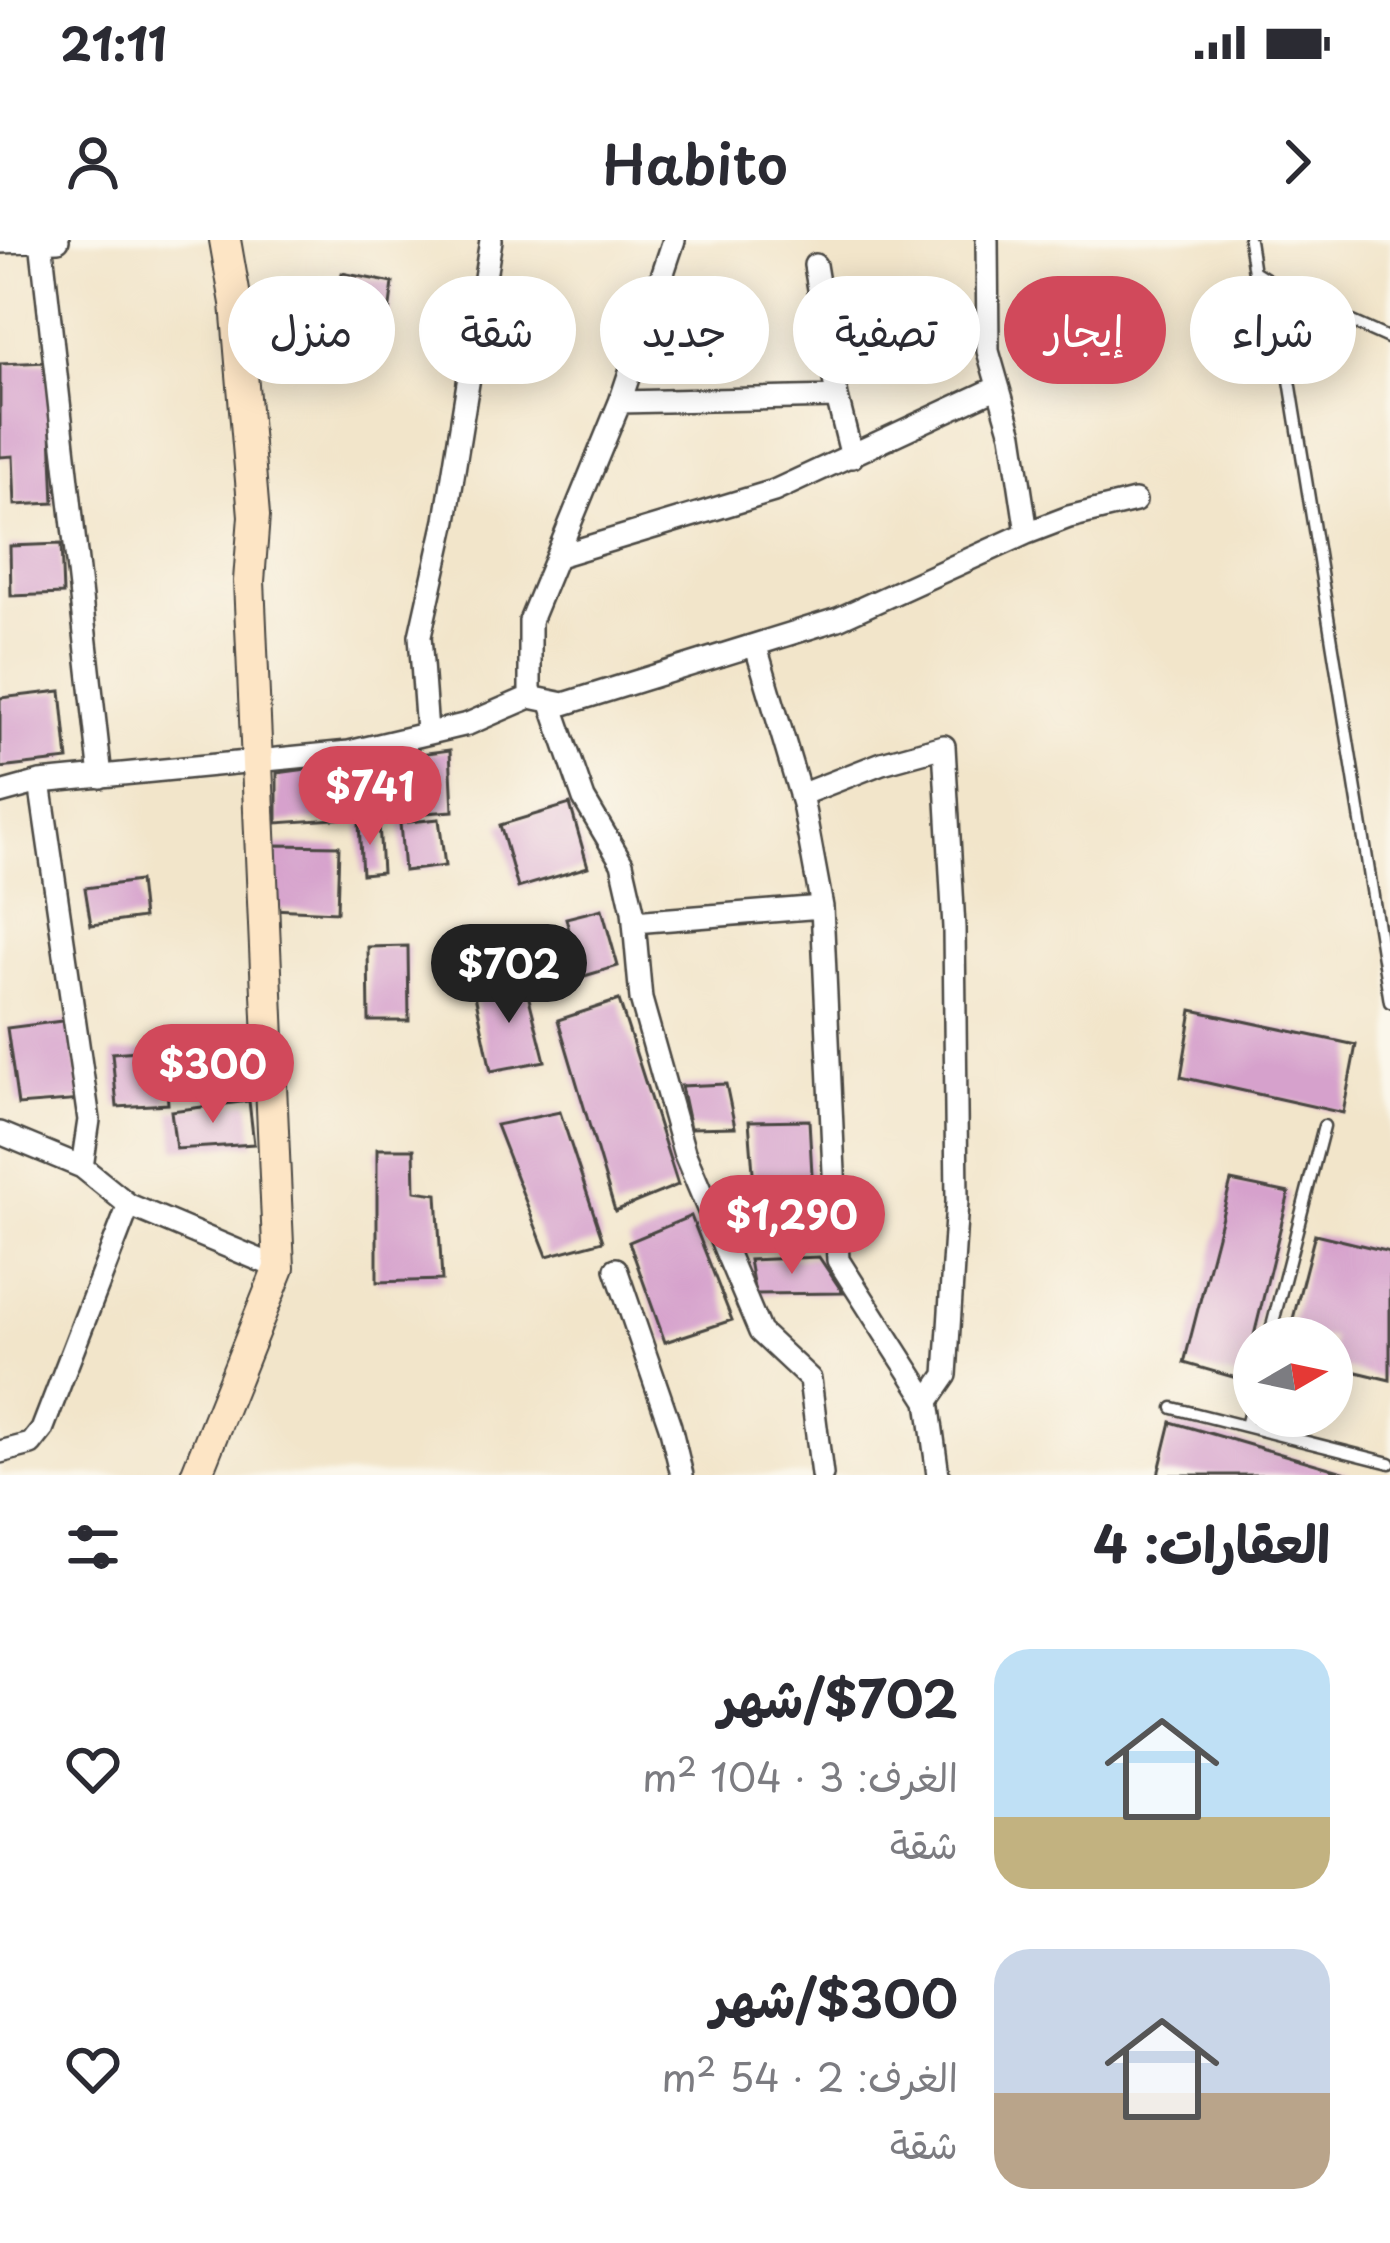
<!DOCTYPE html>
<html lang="ar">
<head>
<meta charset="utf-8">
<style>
	:root { --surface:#fff; --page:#f7f7f7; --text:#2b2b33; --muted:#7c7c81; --accent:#d1495b }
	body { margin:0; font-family:"Playpen Sans","Playpen Sans Arabic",sans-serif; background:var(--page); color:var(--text); direction:rtl; height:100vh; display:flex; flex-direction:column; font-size:45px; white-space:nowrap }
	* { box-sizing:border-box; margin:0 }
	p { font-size:39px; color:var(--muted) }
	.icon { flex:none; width:66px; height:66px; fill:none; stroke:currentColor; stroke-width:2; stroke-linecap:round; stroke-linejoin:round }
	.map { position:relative; height:1235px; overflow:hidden; direction:ltr }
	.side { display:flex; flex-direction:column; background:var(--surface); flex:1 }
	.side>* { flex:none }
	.banner { position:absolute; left:36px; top:36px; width:1320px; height:108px; direction:rtl; display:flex; gap:24px }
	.needle { width:78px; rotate:81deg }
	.fabs { position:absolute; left:1233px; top:1077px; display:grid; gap:24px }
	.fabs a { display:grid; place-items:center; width:120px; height:120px; border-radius:50%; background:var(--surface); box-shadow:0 6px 30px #0003; font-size:60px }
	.price { position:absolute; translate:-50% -102px; padding:0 27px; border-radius:42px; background:var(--accent); color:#fff; font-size:39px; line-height:78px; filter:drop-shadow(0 3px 6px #0008) }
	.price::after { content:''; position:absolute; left:50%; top:72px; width:36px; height:27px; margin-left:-18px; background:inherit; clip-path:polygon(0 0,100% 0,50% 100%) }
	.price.active { background:#222; color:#fff }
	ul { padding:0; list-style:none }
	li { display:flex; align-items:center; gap:36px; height:300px; padding:0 60px }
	li span { display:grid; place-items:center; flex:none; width:336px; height:240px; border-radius:36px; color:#555 }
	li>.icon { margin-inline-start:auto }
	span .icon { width:144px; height:144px; fill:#fffc; stroke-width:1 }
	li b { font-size:51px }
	h2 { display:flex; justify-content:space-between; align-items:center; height:144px; padding:0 60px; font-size:51px }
	.chip { padding:0 42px; border-radius:54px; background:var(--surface); box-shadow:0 6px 30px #0003; font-size:42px; line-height:108px }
	.chip.active { background:var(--accent); color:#fff }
	.status { display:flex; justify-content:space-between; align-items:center; height:84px; padding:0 60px; background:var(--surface); direction:ltr }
	.status svg { height:33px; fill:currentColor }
	header { display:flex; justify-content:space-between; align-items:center; height:156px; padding:0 60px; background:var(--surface); font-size:54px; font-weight:600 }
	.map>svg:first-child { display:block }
	.building { fill:#d6a1cc }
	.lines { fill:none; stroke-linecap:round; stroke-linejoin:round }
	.lane-casing { stroke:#494743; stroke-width:15 }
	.street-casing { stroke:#494743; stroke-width:26 }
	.secondary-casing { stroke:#494743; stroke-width:34 }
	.lane { stroke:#fff; stroke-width:10 }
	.street { stroke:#fff; stroke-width:21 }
	.secondary { stroke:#fde5c5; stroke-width:30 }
</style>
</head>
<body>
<div class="status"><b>21:11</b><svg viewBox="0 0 49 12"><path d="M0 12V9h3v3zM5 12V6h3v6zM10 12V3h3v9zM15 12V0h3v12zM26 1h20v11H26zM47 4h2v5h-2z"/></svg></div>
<header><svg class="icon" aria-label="forward" viewBox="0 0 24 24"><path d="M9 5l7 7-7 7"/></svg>Habito<svg class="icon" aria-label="person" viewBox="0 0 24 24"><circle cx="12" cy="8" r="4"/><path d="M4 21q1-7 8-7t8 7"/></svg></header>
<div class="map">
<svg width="1390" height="1235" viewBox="0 0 1390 1235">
	<rect width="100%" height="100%" fill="#fbf7ec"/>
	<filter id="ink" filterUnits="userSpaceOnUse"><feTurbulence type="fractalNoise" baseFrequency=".00833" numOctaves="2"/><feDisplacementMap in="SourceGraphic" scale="24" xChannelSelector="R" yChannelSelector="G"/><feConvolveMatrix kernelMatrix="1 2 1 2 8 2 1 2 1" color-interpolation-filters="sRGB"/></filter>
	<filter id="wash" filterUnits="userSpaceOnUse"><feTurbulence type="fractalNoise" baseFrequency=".004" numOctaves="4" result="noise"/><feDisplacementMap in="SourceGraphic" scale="48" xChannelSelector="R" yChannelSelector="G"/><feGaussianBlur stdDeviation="2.7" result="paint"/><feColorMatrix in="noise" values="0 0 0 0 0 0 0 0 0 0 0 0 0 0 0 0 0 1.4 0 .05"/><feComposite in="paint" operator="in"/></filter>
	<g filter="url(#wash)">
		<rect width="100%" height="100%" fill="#f2e5ca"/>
		<g id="blocks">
			<path class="building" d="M342,33L393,43L384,113L327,95Z
				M48,122L54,263L15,265L13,216L0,217V124Z
				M61,304L63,354L11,356L10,306Z
				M61,451L68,520L0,528V458Z
				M450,510L453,571L277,583V533Z
				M570,564L588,627L518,648L500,585Z
				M439,579L445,626L404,631L400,583Z
				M379,583L382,632L362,634L359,584Z
				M276,605L339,606L337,672L272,669Z
				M139,641L143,678L91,685L85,648Z
				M602,669L618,726L581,737L566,678Z
				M408,706L409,781H369L368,707Z
				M524,739L545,821L491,831L474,750Z
				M619,760L678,945L615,971L558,780Z
				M1192,770L1356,805L1343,873L1181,837Z
				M70,780L83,860L18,865L7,788Z
				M164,809L168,864L117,867L112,813Z
				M726,844L735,887L690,888L681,846Z
				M249,861L254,904L176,909L171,871Z
				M560,872L603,1001L547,1016L496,885Z
				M809,880L814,970H756L749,881Z
				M377,909H414L415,951L437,954L442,1040L377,1042Z
				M1231,941L1289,953L1243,1140L1184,1123Z
				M691,976L732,1080L665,1102L629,1002Z
				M1315,994L1390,1012V1140L1332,1126V1098H1288Z
				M819,1017L843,1053L755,1054L749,1020Z
				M1171,1182L1350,1234V1235H1158Z"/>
		</g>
	</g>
	<g filter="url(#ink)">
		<use href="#blocks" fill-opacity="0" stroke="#494743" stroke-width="3"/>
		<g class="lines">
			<defs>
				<path id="lane" d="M1249,0L1257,52L1284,103L1390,762
					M1254,31L1294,56L1390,99
					M1269,1098L1324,886
					M1173,1168L1390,1223
					M1246,1186L1254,1155"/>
				<path id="street" d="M41,0L101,537
					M987,0L988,111L1012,194L1027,293
					M0,2L58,0
					M815,25L837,157L852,217
					M620,162L837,157
					M558,316L774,251L998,147
					M756,407L803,564L822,667L838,1020L928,1161L938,1235
					M530,457V381L620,162L674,0
					M550,461L584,559L622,623L633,671L641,759L684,912L760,1092L810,1139L822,1235
					M427,492L420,396L446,280L491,0
					M40,542L89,880L82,927
					M0,553L40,542L349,512L468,484L530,457L564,464L838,379L1027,293L1069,277L1135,261
					M800,555L882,523L944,506L954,688L957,961L946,1135L928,1161
					M634,682L822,667
					M0,893L82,927L129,965L279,1028
					M616,1029L670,1186L682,1235
					M0,1212L31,1204L42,1190L129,965"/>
				<path id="secondary" d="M196,1235L279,1028L249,341L254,276L236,63L225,0"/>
			</defs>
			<use href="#lane" class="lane-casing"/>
			<use href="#street" class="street-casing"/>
			<use href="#secondary" class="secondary-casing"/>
			<use href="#lane" class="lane"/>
			<use href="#street" class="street"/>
			<use href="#secondary" class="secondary"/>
		</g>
	</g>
</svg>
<div class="fabs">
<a><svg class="needle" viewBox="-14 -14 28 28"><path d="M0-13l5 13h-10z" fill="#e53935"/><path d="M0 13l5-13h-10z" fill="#7c7c81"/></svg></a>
</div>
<b class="price" style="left:370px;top:608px">$741</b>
<b class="price active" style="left:509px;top:786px">$702</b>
<b class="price" style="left:213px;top:886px">$300</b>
<b class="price" style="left:792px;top:1037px">$1,290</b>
<div class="banner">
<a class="chip">شراء</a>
<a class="chip active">إيجار</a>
<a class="chip">تصفية</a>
<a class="chip">جديد</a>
<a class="chip">شقة</a>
<a class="chip">منزل</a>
</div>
</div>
<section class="side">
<h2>العقارات: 4<svg class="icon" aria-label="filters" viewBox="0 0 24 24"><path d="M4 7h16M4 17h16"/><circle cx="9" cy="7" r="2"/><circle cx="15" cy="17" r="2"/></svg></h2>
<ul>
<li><span style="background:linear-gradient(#bfe0f5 70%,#c2b280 0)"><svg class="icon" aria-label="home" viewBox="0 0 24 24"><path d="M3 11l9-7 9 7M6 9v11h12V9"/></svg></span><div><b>$702/شهر</b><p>الغرف: 3 · 104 m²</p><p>شقة</p></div><svg class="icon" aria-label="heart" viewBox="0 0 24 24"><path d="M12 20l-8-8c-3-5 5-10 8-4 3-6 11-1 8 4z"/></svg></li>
<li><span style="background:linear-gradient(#c9d6e8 60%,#b9a48a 0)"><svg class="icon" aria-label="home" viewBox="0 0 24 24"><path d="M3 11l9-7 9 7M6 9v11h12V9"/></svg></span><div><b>$300/شهر</b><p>الغرف: 2 · 54 m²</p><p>شقة</p></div><svg class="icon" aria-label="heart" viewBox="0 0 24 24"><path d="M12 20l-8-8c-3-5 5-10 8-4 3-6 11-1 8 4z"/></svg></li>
</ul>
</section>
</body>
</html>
